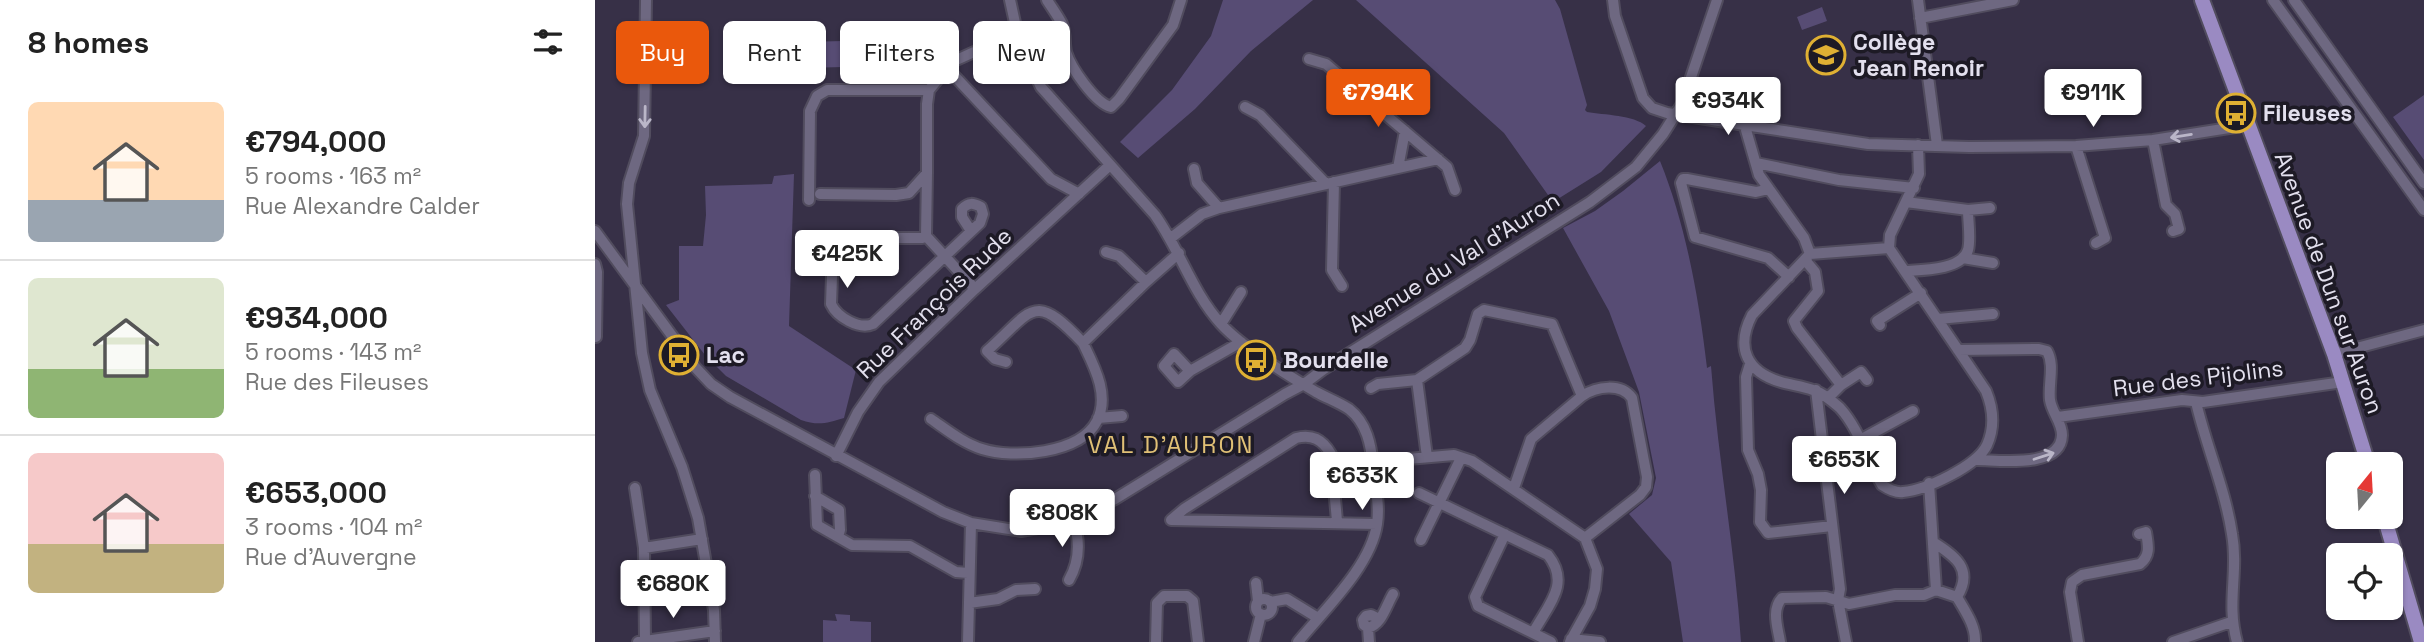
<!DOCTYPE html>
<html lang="en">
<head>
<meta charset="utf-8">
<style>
	:root { --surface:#fff; --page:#f6f6f6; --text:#222; --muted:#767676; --line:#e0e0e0; --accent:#ea580c }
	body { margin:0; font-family:"Space Grotesk",sans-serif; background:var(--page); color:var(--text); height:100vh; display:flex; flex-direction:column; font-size:26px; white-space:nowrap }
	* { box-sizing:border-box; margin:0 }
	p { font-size:23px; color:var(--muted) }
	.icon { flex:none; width:38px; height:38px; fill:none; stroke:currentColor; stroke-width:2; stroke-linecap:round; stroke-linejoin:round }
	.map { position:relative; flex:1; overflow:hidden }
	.panel { display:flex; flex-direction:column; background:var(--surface); width:595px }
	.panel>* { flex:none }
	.top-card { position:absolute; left:21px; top:21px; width:665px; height:63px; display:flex; gap:14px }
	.needle { width:46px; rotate:18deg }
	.fabs { position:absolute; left:1731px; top:452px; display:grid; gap:14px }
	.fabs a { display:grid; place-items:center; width:77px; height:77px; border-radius:10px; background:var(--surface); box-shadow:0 2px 5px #0004; font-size:35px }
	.price { position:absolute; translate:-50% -60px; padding:0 16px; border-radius:7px; background:#fff; color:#222; font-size:23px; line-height:46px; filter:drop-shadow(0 2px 4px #0008) }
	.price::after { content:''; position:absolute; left:50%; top:42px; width:21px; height:16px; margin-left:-10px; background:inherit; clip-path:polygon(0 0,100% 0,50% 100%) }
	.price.on { background:var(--accent); color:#fff }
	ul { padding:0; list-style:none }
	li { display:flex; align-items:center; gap:21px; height:175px; padding:0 28px }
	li+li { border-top:2px solid var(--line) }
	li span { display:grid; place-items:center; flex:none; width:196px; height:140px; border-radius:10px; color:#555 }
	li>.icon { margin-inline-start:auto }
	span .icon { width:84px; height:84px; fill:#fffc; stroke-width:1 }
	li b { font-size:30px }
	h2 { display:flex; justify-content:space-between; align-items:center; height:84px; padding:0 28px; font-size:30px }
	.pill { padding:0 24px; border-radius:10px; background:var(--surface); box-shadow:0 2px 5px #0004; font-size:24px; line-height:63px }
	.pill.on { background:var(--accent); color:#fff }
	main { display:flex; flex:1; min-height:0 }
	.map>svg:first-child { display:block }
	.green { fill:#574c74 }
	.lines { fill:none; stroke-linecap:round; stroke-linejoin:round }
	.minor-casing { stroke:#514c5e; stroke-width:14 }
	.major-casing { stroke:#514c5e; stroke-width:18 }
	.minor { stroke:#6e6881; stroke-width:10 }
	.major { stroke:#9a8ac2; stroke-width:14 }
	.oneway { stroke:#bab6c8 }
	.labels { text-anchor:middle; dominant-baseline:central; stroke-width:7; stroke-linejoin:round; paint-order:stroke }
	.poi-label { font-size:23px; font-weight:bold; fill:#e3e0ee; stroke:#1d1a25; text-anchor:start }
	.street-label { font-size:23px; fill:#e3e0ee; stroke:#1d1a25 }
	.neighbourhood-label { font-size:24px; letter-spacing:2px; fill:#e0c076; stroke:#1d1a25 }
</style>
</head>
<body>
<main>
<section class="panel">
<h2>8 homes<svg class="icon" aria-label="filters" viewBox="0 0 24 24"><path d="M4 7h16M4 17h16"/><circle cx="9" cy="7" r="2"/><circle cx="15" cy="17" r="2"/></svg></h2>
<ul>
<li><span style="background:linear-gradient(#ffd9b3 70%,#9aa5b1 0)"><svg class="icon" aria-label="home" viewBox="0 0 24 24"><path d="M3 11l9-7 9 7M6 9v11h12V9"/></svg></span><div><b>€794,000</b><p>5 rooms · 163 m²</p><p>Rue Alexandre Calder</p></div></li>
<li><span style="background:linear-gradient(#dfe7d0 65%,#8fb573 0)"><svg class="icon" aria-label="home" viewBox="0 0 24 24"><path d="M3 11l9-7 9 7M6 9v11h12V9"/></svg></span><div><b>€934,000</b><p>5 rooms · 143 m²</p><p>Rue des Fileuses</p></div></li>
<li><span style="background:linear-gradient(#f6c9c9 65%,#c2b280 0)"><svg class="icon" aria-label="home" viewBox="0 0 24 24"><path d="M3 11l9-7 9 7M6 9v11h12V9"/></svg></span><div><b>€653,000</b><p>3 rooms · 104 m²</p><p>Rue d'Auvergne</p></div></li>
</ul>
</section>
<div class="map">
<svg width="1829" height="642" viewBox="0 0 1829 642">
	<rect width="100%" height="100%" fill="#373047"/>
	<path class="green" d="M628,0H718L656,51L600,109L543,158L525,142L577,90L616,36Z
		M761,0H960L965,9L992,105L990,110L992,112C1009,115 1039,115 1051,126L1006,172L958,202L909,133Z
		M1227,7L1232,21L1207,30L1202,17Z
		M248,41L249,67L208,68L207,42Z
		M1829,95V160L1798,117Z
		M1065,161C1091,225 1104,299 1112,368L1116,366C1123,459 1140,550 1146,642H1088L1076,562L1034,514L1057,495L1061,478L1044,392L1014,311L968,228L1000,211L1028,191Z
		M199,174L194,326L261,370L249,418C233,423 223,426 206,420L131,376L110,355L71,305L84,300V246H108L111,215L110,186L177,184L179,176Z
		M240,614L255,615V621L276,622V642H228V620L242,621Z"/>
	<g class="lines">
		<defs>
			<path id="minor" d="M51,0L49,136L34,183L32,204L47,353L55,390L87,467L103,518L119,610L120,642
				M415,0L424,41L446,87L560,215C585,250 597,292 626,324C647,347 694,376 721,392C732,398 743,402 754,409C772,423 776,445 778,466C780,485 785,505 782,524C776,566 729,610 703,642
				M452,0C457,8 463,16 467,24C471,33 469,43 471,52C476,68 500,103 516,107L524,99L578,25L586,0
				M1018,0L1020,16L1048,98L1057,108L1072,113L1273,144L1374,147L1481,146L1558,140L1653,125
				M1323,0L1342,145
				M1678,0L1829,210
				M1699,0L1829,183
				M1325,18L1418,0
				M714,59L731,64L852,167L860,190
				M352,68L456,179L484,194
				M334,90L357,62L379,52L424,41
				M650,107L665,115L731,184
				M1152,124L1151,130L1164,175L1209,238L1215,254L1157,315C1140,348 1152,372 1186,382C1196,385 1208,386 1218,390C1228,393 1237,401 1245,408C1265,430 1272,460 1287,485C1293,489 1300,493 1308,492C1331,490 1382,466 1392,445C1400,427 1398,408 1391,391L1294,248L1295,235L1324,174L1323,145
				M1558,140L1571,205L1580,214L1584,229L1578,231
				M1481,146L1510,238L1501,243
				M1161,163L1244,180L1319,188
				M803,168L810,131
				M599,169L602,183L624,208
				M739,182L737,270L747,286
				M1174,189L1161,192L1092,179H1088L1086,183L1100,237L1173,258L1194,277
				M225,194L301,195L314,193L332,173L331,236L380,289
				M214,200L215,111L222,96L232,90H334L332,104V173
				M1311,202L1373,210C1373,222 1376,239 1373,250C1367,270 1327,270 1311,271
				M1373,210L1395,208
				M0,231L100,367L116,384L135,397L348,512L376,523L426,531L459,525L489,515L520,499L690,394L709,384L729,369L995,202L1041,167L1068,134L1087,104L1122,0
				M331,236L327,238H251L241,242L238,249L236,304C242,317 264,330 278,324L385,223L388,214L386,207C378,203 374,202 367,209V217L376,231
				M576,238L607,214L624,208L843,159
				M511,252L524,256L551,282
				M1215,254L1294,248
				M1368,258L1398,263
				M1210,260L1220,272L1223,291L1199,321L1202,328L1246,385L1233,398
				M0,264L2,272L1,337
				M1343,319L1398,314
				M626,324L646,292
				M1285,325L1282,321L1326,293
				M1363,350L1444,349L1452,351C1460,365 1453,384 1455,400C1457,413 1467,422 1467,435C1466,469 1405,460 1382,460
				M1739,354L1829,330
				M411,362L400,359L392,351C438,310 438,290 488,343
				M1155,364L1151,377L1153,450L1163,474L1166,490L1165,522L1173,533L1237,526
				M595,371L583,382L569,366L579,354L595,371L646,342
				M1246,385L1266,372L1272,380
				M776,388L783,384L822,380
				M1221,390L1245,589L1243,600L1251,642
				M1601,402C1611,446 1630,488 1637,534C1644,572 1631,602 1642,642
				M1463,417L1587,400L1608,402L1748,382
				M503,418L527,416
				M336,419C352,430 368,443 387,449C418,459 485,454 502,421C515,395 499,366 488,343L551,282L584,253
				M1265,440L1318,411
				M241,456L263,412L284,382L380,289L515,165
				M832,457L822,380L870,348L875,340L883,314L889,310L957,324L987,396C1002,386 1026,383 1037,398L1052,477L1051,487L1045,495L990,538
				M778,462L859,455L877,461L990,538L1002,569L1000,589L995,606L975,642
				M220,475L222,525L257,545L315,546L361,572L373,573
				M1334,483L1341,590
				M40,488L49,548L50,640
				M919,488L936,439L987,396
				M824,493L953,555C976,584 953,605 938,633
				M220,496L244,510L245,530L243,537
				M742,521L736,454C727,439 717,434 701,438L589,509L576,520L782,524
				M910,534L880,597L883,606L956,642
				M826,540L866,458
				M1338,542C1360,556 1379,569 1362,597C1370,611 1381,626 1380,642
				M49,548L107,539
				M474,580C485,561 485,540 478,519
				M661,583L663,601
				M661 607a8 8 0 1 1 16 0a8 8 0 1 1-16 0Z
				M675,602L692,599L723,618
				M374,603L403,599L421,590L440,589
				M782,622L780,617L776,615L771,616L768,620L769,625L773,628C787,624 791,606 798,594
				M773,628L774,642
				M976,639L1005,642
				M43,642L120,631
				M373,642L376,523
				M561,642L562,603L569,596H592L598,601L603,642
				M659,642L666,614
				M1185,642C1183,628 1176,610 1187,598L1231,597L1254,604L1300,595H1329L1341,590L1362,597
				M1483,642L1475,592L1477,582L1487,575L1545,564C1556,555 1553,545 1551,532L1544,534
				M1578,642L1636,622"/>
			<path id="major" d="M1607,0L1739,354L1773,464
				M1789,516L1826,642"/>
		</defs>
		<use href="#minor" class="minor-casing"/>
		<use href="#major" class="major-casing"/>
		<use href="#minor" class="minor"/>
		<use href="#major" class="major"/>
	</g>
	<defs><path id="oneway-shaft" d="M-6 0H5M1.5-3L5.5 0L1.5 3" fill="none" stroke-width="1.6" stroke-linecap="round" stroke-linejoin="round" transform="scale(1.75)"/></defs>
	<g class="oneway">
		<use href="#oneway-shaft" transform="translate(50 117) rotate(91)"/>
		<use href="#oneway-shaft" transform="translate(1586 136) rotate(171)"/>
		<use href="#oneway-shaft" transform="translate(1449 456) rotate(-18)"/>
	</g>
	<defs>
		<symbol id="school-ring" viewBox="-11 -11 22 22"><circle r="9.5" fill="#1d1a25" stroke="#dfb033" stroke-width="1.5"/><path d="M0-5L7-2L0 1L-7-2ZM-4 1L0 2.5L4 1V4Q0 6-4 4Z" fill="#dfb033"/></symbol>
		<symbol id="bus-ring" viewBox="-11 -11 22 22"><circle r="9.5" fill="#1d1a25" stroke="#dfb033" stroke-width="1.5"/><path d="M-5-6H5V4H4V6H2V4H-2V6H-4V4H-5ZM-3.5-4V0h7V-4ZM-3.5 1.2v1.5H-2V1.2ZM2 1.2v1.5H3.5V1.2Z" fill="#dfb033"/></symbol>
	</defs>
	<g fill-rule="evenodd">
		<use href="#school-ring" x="1209" y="33" width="44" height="44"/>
		<use href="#bus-ring" x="1619" y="91" width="44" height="44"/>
		<use href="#bus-ring" x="62" y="333" width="44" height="44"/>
		<use href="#bus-ring" x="639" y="338" width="44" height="44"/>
	</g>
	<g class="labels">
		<g class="poi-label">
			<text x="1258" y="42">Collège<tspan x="1258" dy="26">Jean Renoir</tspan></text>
			<text x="1668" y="113">Fileuses</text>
			<text x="111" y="355">Lac</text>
			<text x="688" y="360">Bourdelle</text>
		</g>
		<g class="street-label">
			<text transform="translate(859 262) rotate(-32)">Avenue du Val d'Auron</text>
			<text transform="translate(1734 283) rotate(70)">Avenue de Dun sur Auron</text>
			<text transform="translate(339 303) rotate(-44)">Rue François Rude</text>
			<text transform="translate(1603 378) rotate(-7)">Rue des Pijolins</text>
		</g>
		<g class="neighbourhood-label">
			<text x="576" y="444">VAL D'AURON</text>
		</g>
	</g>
</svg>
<div class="fabs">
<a><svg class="needle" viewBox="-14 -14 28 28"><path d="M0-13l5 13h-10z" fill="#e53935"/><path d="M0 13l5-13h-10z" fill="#767676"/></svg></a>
<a><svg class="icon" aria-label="locate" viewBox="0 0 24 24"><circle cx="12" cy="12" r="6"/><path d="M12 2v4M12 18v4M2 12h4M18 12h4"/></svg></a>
</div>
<b class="price on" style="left:783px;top:129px">€794K</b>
<b class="price" style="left:1498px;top:129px">€911K</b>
<b class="price" style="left:1133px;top:137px">€934K</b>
<b class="price" style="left:252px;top:290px">€425K</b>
<b class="price" style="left:1249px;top:496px">€653K</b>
<b class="price" style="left:767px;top:512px">€633K</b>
<b class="price" style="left:467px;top:549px">€808K</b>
<b class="price" style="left:78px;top:620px">€680K</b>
<div class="top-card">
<a class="pill on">Buy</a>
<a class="pill">Rent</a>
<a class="pill">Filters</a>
<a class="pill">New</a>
</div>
</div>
</main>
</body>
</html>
